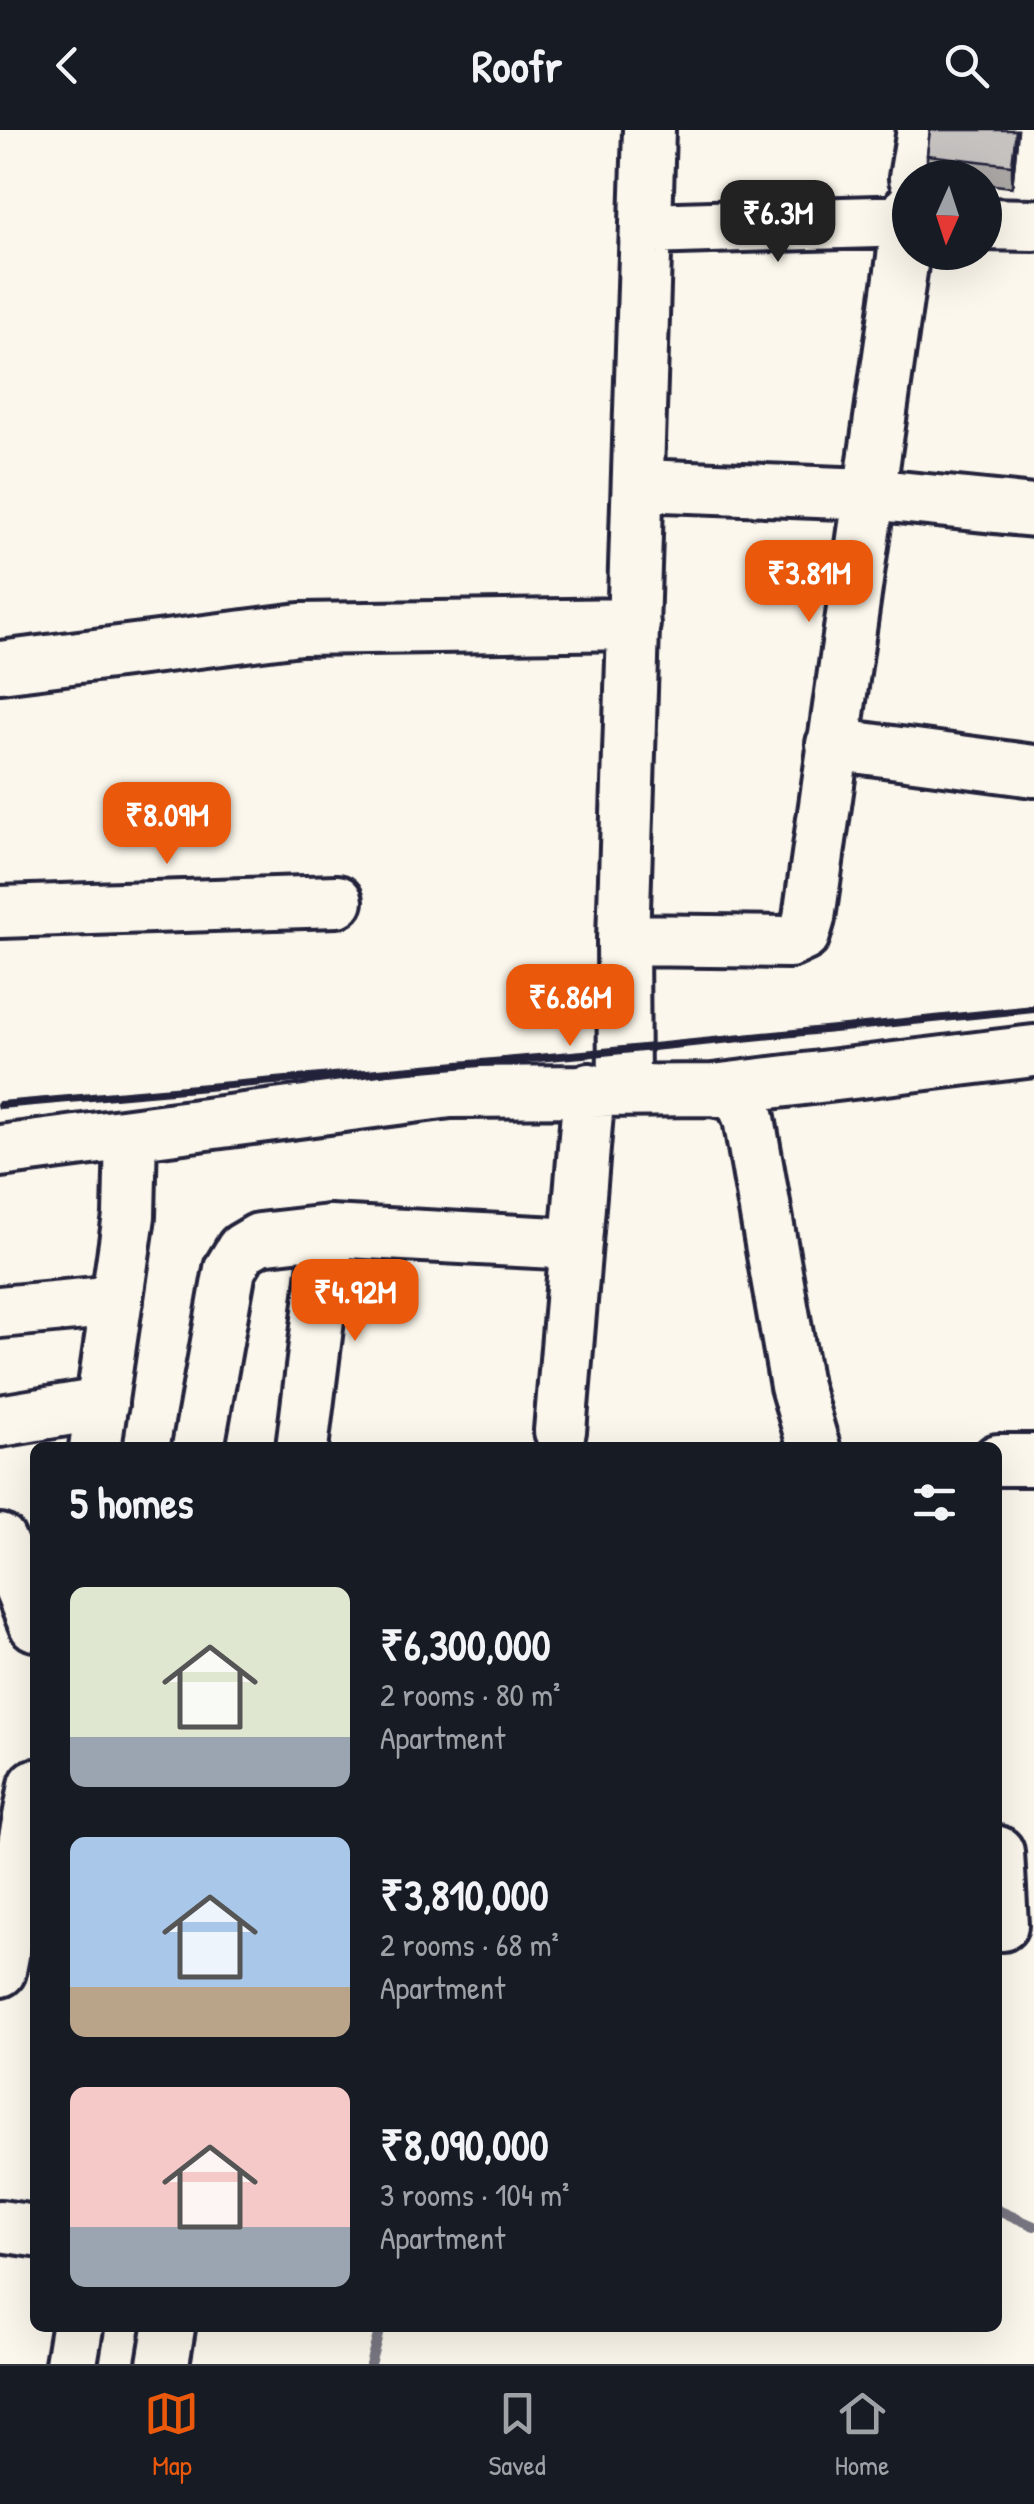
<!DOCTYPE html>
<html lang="en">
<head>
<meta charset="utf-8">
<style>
	:root { --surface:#171b24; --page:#20242c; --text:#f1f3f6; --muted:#9ea1a6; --line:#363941; --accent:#ea580c }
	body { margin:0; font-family:"Patrick Hand",sans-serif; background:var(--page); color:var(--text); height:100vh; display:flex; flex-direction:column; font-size:38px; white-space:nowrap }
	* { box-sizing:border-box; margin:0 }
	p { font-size:32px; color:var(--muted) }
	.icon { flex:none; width:55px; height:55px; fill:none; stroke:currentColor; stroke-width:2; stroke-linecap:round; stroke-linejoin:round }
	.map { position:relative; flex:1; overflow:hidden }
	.drawer { position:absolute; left:30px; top:1312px; width:972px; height:890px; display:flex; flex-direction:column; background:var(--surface); border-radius:15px; box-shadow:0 10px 40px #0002 }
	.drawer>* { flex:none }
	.needle { width:65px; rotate:183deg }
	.fabs { position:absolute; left:892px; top:30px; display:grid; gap:20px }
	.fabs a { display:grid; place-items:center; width:110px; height:110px; border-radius:50%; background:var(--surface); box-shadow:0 10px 40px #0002; font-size:50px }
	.price { position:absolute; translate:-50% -85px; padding:0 22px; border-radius:20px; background:var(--accent); color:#fff; font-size:32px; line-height:65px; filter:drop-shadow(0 2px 5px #0008) }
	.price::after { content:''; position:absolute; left:50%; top:60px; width:30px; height:22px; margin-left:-15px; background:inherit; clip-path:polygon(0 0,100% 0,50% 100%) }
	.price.current { background:#222; color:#fff }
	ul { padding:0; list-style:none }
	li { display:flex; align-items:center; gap:30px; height:250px; padding:0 40px }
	li span { display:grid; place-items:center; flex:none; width:280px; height:200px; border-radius:15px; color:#555 }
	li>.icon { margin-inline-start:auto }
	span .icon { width:120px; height:120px; fill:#fffc; stroke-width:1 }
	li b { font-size:42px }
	h2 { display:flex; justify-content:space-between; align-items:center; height:120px; padding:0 40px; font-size:42px }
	header { display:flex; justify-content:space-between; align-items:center; height:130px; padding:0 40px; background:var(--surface); font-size:45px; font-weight:700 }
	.tabs { display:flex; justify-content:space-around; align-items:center; height:140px; border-top:2px solid var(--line); background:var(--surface); font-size:28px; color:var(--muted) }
	.tabs a { display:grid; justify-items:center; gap:5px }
	.tabs .current { color:var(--accent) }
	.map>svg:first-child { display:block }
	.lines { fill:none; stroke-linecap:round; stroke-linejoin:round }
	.stream { stroke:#787681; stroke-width:10 }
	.minor-casing { stroke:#22223b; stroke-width:58 }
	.minor { stroke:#fbf7ec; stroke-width:50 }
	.rail { stroke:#22223b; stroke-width:8 }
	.wall { fill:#aaa7a5; stroke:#22223b; stroke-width:2.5 }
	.shaded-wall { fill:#8b8886; stroke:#22223b; stroke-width:2.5 }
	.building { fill:#c6c2c0; stroke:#22223b; stroke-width:2.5 }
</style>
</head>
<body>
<header><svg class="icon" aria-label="back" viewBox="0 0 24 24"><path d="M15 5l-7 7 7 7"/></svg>Roofr<svg class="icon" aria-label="search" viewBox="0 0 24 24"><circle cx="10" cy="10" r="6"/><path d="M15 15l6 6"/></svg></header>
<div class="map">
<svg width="1034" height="2234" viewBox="0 0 1034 2234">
	<rect width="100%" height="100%" fill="#fbf7ec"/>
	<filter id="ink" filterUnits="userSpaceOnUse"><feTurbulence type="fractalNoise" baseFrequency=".01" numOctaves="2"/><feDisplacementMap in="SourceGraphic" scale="20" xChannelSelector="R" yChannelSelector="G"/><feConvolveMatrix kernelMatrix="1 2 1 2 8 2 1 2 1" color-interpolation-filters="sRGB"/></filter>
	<g filter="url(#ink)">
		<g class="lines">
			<path class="stream" d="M998,2080L1034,2096
				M370,2234L380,2198"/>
			<defs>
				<path id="minor" d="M915,48L923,0
					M985,94L1034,95
					M647,99L910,91
					M638,355L869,364L1034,381
					M0,537L300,499L634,494
					M832,614L1034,641
					M0,782L337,771
					M623,810L789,812L804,805L809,788L910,78
					M624,959L623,810L649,0
					M713,960L1034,921
					M0,1021L450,962L713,960L732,964L742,972L749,988L796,1256L814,1318
					M0,1182L117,1171
					M0,1291L102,1274
					M560,1301L589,959
					M95,1318L129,1086L131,1004
					M198,1318L230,1139L242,1119L259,1109L329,1101L576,1114
					M302,1318L329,1101
					M998,1330H1034
					M0,1410L35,1495
					M998,1722L1002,1795
					M0,1841L35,1655
					M0,2096L35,2101
					M71,2234L77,2198
					M163,2234L169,2198"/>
			</defs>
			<use href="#minor" class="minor-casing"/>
			<use href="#minor" class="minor"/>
			<path class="rail" d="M0,975L583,924L1034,879"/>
		</g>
		<path class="wall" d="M930,0H1018L1012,57L985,54V48L927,47V25Z"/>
		<path class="shaded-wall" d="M1016,0H1018L1012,57V35Z"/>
		<path class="building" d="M930,0H1016L1012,35L927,25Z"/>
	</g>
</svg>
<div class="fabs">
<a><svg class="needle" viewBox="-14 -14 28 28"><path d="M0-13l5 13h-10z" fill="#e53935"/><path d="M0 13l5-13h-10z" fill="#9ea1a6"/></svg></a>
</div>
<b class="price current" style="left:778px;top:135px">₹6.3M</b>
<b class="price" style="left:809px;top:495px">₹3.81M</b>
<b class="price" style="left:167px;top:737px">₹8.09M</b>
<b class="price" style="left:570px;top:919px">₹6.86M</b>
<b class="price" style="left:355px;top:1214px">₹4.92M</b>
<section class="drawer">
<h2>5 homes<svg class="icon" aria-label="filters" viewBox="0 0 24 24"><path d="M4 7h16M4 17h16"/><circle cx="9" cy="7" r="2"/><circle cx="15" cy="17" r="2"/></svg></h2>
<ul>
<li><span style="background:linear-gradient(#dfe7d0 75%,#9aa5b1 0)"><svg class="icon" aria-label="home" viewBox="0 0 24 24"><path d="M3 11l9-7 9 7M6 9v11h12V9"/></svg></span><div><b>₹6,300,000</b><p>2 rooms · 80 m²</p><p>Apartment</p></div></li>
<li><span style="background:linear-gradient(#a9c7e8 75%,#b9a48a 0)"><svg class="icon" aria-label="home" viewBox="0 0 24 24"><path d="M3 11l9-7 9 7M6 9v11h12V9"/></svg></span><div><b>₹3,810,000</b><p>2 rooms · 68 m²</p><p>Apartment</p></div></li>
<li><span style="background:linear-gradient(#f6c9c9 70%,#9aa5b1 0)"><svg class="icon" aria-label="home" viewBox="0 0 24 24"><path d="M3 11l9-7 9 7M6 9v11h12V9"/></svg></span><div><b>₹8,090,000</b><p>3 rooms · 104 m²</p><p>Apartment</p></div></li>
</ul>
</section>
</div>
<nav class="tabs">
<a class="current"><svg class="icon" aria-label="map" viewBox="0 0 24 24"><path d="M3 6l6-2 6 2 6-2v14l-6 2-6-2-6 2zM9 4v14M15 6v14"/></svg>Map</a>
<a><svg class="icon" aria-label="saved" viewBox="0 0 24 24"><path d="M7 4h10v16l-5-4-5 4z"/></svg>Saved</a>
<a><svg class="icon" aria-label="home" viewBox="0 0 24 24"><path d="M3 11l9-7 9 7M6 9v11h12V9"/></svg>Home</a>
</nav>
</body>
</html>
